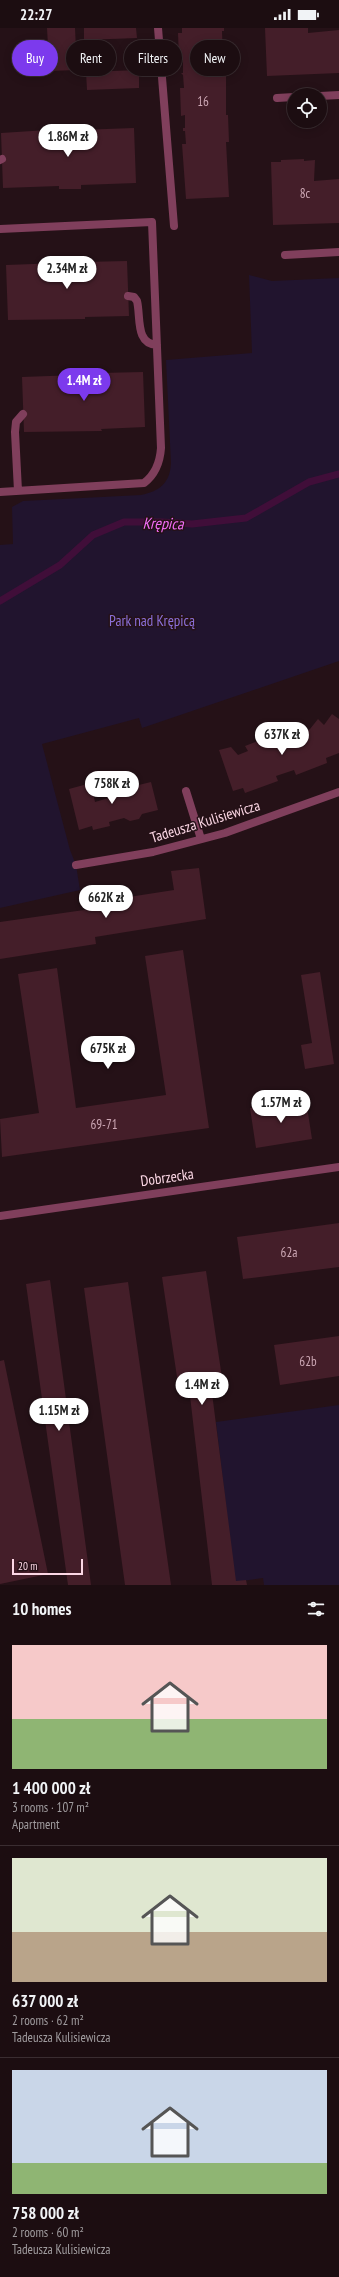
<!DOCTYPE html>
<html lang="en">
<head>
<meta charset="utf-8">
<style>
	:root { --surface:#1c0d11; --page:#291b1f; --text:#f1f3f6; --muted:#a09c9f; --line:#3a2d31; --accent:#7c3aed }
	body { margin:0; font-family:"PT Sans Narrow",sans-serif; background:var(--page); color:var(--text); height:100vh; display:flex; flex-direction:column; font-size:15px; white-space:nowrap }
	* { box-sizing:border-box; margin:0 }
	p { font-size:13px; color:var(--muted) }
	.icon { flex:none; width:22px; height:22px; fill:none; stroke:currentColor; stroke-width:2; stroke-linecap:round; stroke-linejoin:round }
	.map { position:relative; height:1557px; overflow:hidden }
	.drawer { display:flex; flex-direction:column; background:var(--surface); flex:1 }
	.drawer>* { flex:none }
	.guide { position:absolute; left:12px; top:12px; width:315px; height:36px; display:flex; gap:8px }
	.fabs { position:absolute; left:287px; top:60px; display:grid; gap:8px }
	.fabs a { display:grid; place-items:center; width:40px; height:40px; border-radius:50%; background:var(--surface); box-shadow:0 2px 10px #0003,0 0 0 1px var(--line); font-size:20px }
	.scale { position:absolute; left:12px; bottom:10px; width:71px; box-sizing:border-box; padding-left:4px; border:2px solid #fcd7e5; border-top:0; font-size:11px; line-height:14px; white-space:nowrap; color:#fcd7e5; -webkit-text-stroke:3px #251117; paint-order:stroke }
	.price { position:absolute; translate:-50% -34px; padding:0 9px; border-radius:14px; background:#fff; color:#222; font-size:13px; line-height:26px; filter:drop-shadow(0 1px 2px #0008) }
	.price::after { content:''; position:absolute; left:50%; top:24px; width:12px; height:9px; margin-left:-6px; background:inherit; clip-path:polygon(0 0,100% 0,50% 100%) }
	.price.current { background:var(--accent); color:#fff }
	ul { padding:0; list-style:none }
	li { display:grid; align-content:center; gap:8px; height:212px; padding:0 12px }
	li+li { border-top:1px solid var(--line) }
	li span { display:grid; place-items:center; height:124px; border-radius:0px; color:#555 }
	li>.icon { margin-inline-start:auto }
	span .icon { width:72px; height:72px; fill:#fffc; stroke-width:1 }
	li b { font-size:17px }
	h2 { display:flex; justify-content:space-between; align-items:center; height:48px; padding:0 12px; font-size:17px }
	.chip { padding:0 14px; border-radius:18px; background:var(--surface); box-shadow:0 2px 10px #0003,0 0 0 1px var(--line); font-size:14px; line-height:36px }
	.chip.current { background:var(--accent); color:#fff }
	.status { display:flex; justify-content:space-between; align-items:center; height:28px; padding:0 20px; background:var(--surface); direction:ltr }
	.status svg { height:11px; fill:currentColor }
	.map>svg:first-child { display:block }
	.green { fill:#21142e }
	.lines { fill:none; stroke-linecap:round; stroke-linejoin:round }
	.stream { stroke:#400e39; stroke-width:7 }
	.building { fill:#441e29 }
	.service { stroke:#803f5c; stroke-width:8 }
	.minor { stroke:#803f5c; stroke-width:8 }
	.tertiary { stroke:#803f5c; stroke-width:8 }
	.labels { text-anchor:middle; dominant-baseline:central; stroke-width:3; stroke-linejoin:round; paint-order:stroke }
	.number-label { font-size:13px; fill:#cea9b6 }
	.park-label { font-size:15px; fill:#8b70da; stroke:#251117 }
	.street-label { font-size:15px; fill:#fcd7e5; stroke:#251117 }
	.water-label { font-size:16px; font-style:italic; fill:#f26cf5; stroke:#251117 }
</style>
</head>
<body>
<div class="status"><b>22:27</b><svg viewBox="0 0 49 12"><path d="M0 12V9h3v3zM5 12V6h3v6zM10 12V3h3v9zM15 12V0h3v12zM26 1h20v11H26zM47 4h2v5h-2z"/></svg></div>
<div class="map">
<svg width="339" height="1557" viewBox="0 0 339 1557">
	<rect width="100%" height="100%" fill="#251117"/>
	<path class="green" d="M249,247L272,253L339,250V633L142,700L139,690L42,716L70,822L76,837L80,862L0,880V573L52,542L0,570V517L13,516L12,479L23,473L141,467C160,463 170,455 171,435L166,332L252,325Z
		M339,1377V1557H264L263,1550L235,1554L216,1394Z"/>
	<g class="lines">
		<path class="stream" d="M0,573L60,537L93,507L124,494H162L192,496L246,490L309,454L339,446"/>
	</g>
	<path class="building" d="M47,0H75L77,42L20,44L19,19L48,18Z
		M84,0H136L137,10L84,12Z
		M182,0H224V3H222L223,32H226V87H228L229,114H226L229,169L186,171L182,116H186L185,103H183V100H185V87L181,88L180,60H184L183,47L181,45H183V32H179L178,5H182Z
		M265,0H308V5L339,2V45L267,48Z
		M139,42V60L87,62L86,44Z
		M79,100V102L134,100L136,155L81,157V161H59V158L3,160L1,105Z
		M304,131V133L315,132L314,153L339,151V195L273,197L271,134H281V132Z
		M60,231H83V234L127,233L129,288L85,289V291L8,292L6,237L61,235Z
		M100,342V345L143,344L145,399L101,401L102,403L24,404L22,349L77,347V343Z
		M332,686L339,691V725L326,730L327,735L296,747L294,742L276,748L278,753L245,765L243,760L233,763L219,722L231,719L238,727L248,723L245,718L268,709L274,714L282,704L287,710L310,701L318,691L324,697Z
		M151,754L158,782L142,786L139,791L130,793L124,790L109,794L110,798L93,802L92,798L79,802L69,761L91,755L95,774L115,768L114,763Z
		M199,840L206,891L95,909L96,916L0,931V894L91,881L90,875L174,862L171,843Z
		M183,922L209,1100L2,1129L0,1091L39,1085L18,946L57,940L76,1080L166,1067L145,928Z
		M320,944L334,1036L305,1041L301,1017L312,1015L301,947Z
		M306,1072L312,1111L256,1120L250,1080Z
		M339,1195V1239L243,1251L237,1209Z
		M206,1243L224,1363L212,1365L236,1553L246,1552L247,1557H212L190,1368L180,1369L162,1249Z
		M50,1252L91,1557H68L26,1256Z
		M128,1254L171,1557H125L84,1260Z
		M339,1308V1348L280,1357L274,1317Z
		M4,1332L48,1546L0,1556V1333Z"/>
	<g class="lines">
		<path class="service" d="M158,0L174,198
			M0,132L2,131
			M0,201L152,194L161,420C160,434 156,446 144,455L0,464
			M128,268L134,269L137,273C141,289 135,316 157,317
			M18,463L15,404L16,394L23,386"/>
		<path class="minor" d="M320,68L339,67
			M277,70L294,69
			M285,227L339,224
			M186,763L201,811
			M76,837L153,824L225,805L339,764"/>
		<path class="tertiary" d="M0,1188L339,1139"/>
	</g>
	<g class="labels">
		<g class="number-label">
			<text x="203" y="73">16</text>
			<text x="305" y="165">8c</text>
			<text x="104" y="1096">69-71</text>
			<text x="289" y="1224">62a</text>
			<text x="308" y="1333">62b</text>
		</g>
		<g class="park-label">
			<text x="152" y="592">Park nad Krępicą</text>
		</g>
		<g class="street-label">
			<text transform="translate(205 793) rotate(-17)">Tadeusza Kulisiewicza</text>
			<text transform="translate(167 1149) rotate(-8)">Dobrzecka</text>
		</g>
		<g class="water-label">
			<text transform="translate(163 495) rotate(1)">Krępica</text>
		</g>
	</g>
</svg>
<div class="fabs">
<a><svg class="icon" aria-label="locate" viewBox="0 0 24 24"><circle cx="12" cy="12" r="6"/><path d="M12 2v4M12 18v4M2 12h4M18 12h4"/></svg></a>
</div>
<div class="scale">20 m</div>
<b class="price" style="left:68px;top:130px">1.86M zł</b>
<b class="price" style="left:67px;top:262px">2.34M zł</b>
<b class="price current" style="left:84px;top:374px">1.4M zł</b>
<b class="price" style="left:282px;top:728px">637K zł</b>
<b class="price" style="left:112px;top:777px">758K zł</b>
<b class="price" style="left:106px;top:891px">662K zł</b>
<b class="price" style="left:108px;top:1042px">675K zł</b>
<b class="price" style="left:281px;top:1096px">1.57M zł</b>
<b class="price" style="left:202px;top:1378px">1.4M zł</b>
<b class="price" style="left:59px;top:1404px">1.15M zł</b>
<div class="guide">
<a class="chip current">Buy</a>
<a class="chip">Rent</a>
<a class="chip">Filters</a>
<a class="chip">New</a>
</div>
</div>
<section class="drawer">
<h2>10 homes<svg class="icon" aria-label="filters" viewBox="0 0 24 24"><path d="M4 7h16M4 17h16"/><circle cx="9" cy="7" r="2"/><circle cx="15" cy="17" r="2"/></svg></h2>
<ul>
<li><span style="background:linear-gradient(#f6c9c9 60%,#8fb573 0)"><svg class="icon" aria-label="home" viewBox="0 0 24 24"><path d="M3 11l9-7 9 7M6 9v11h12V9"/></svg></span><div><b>1 400 000 zł</b><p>3 rooms · 107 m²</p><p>Apartment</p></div></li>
<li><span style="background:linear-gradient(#dfe7d0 60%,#b9a48a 0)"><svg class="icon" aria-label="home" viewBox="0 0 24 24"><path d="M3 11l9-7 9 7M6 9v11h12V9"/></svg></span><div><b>637 000 zł</b><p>2 rooms · 62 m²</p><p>Tadeusza Kulisiewicza</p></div></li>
<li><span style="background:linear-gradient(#c9d6e8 75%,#8fb573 0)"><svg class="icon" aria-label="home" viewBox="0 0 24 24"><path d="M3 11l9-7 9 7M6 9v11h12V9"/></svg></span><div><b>758 000 zł</b><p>2 rooms · 60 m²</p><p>Tadeusza Kulisiewicza</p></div></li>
</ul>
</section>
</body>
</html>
